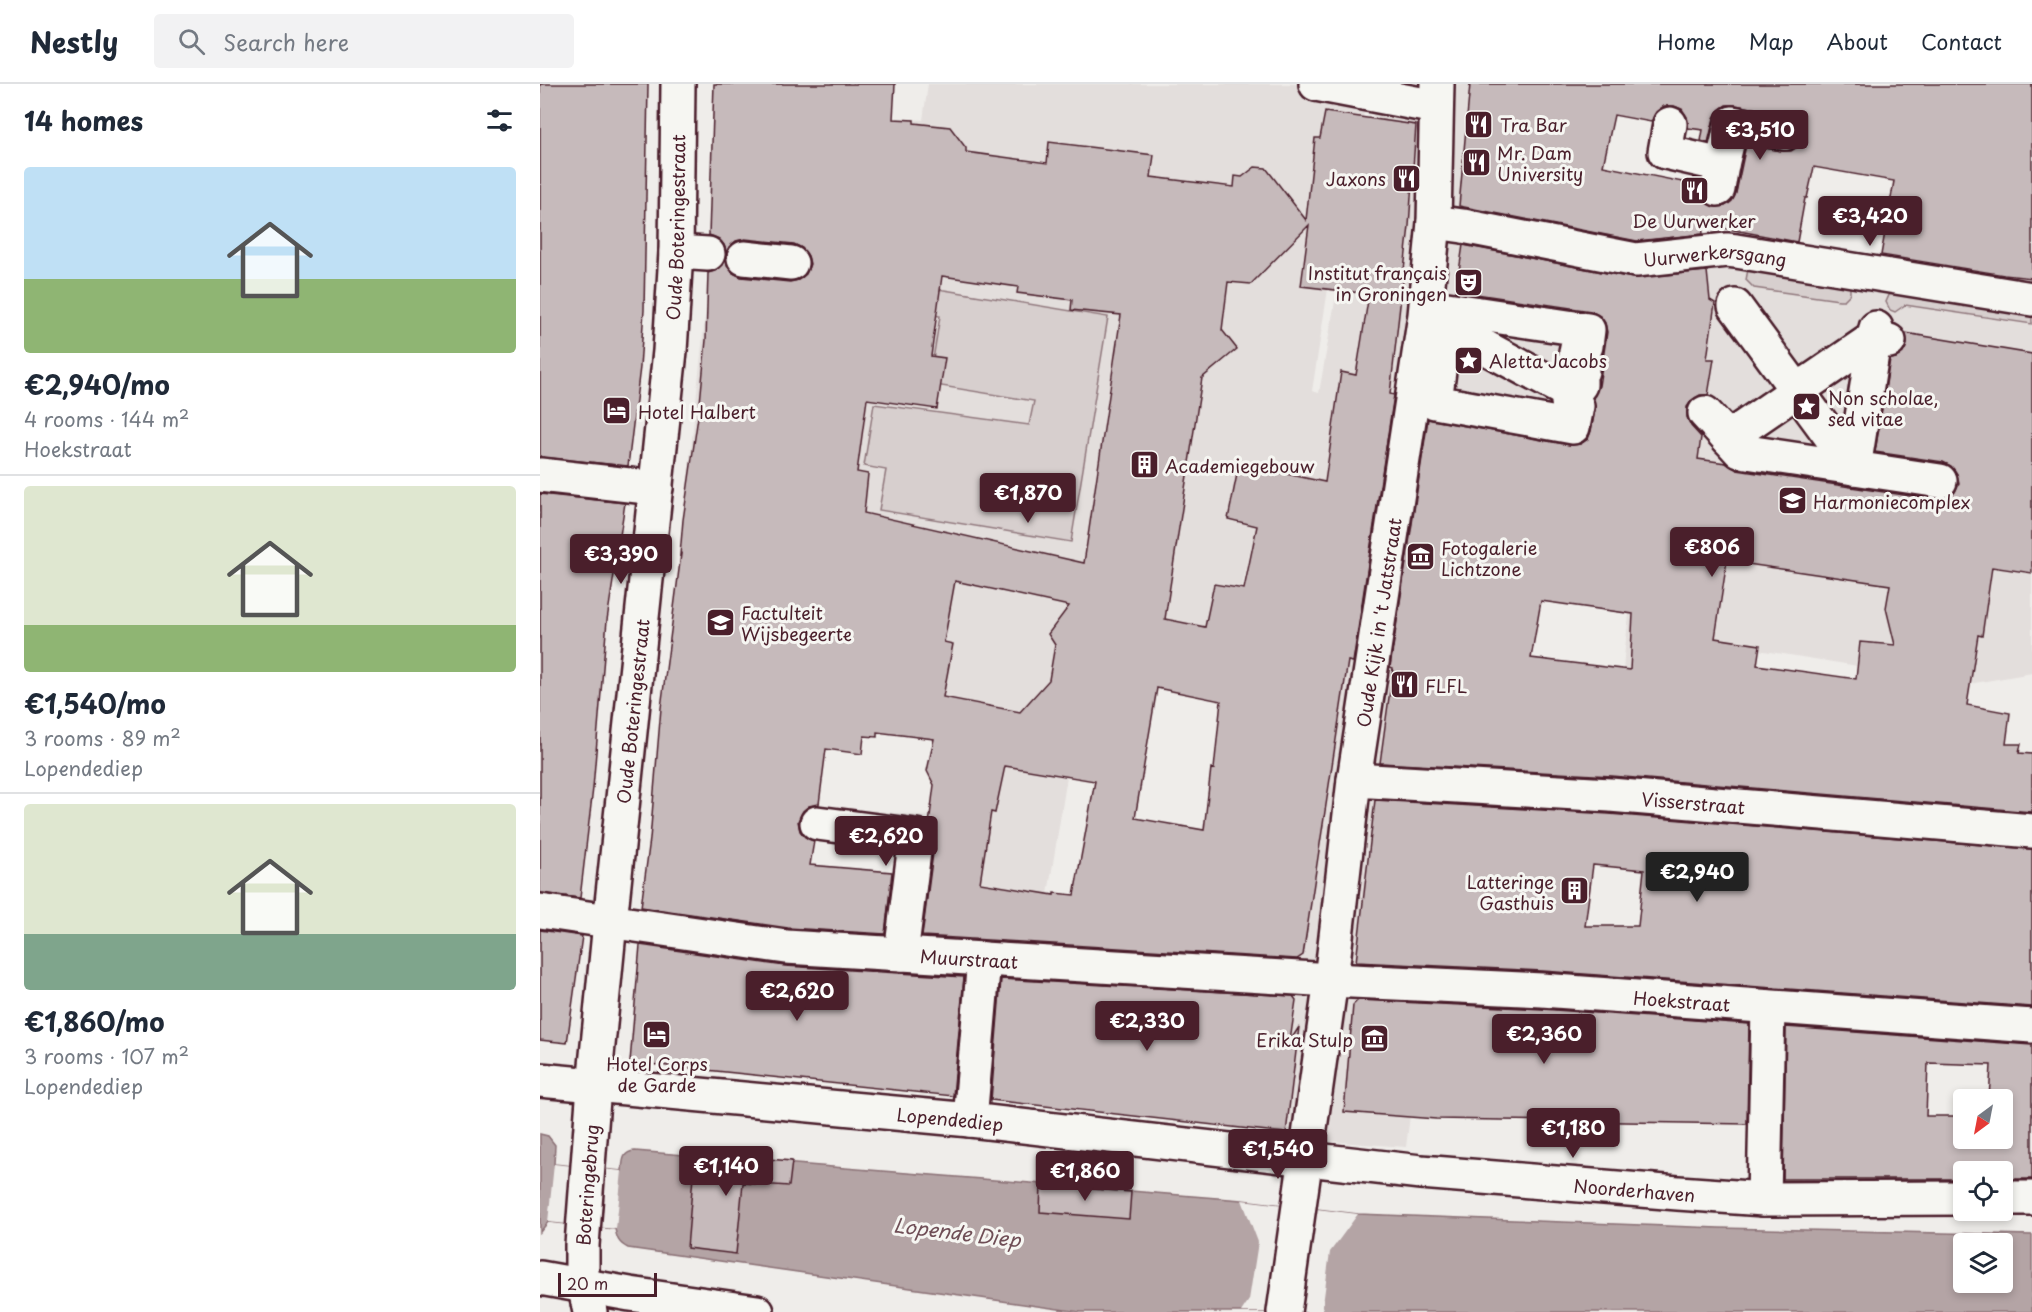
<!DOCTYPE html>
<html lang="en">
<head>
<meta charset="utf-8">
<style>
	:root { --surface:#fff; --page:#f2f2f3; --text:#1f2937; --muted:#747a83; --line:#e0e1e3; --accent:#4a1f2b }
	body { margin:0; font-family:"Playpen Sans",sans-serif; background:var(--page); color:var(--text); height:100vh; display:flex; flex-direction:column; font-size:22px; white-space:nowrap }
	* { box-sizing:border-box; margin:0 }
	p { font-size:20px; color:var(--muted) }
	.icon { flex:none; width:33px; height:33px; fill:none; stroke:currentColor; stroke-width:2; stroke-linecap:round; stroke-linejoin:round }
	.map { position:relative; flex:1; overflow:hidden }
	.drawer { display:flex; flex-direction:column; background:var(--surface); width:540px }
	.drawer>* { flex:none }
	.needle { width:39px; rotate:212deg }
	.tools { position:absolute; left:1413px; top:1005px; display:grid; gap:12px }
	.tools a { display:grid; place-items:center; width:60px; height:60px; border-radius:6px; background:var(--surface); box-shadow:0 3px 9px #0003; font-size:30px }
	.scale { position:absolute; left:18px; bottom:15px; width:99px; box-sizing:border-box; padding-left:6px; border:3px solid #4a1f2b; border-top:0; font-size:16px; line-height:21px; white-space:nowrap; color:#4a1f2b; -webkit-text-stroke:4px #f6f6f2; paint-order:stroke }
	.price { position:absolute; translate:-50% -51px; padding:0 14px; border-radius:6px; background:var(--accent); color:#fff; font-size:20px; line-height:39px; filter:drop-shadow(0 2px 3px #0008) }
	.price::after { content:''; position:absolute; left:50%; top:36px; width:18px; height:14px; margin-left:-9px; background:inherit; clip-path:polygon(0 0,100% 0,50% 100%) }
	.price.selected { background:#222; color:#fff }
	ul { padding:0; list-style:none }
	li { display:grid; align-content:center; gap:12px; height:318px; padding:0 24px }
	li+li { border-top:2px solid var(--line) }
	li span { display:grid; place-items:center; height:186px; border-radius:6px; color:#555 }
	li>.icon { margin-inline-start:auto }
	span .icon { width:108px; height:108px; fill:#fffc; stroke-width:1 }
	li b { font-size:26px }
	h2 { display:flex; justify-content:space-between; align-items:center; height:72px; padding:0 24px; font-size:26px }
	header { display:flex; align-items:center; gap:36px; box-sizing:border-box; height:84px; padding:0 30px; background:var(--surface); border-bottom:2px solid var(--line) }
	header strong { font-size:28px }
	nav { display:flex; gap:33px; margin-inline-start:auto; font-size:21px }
	.search { width:420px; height:54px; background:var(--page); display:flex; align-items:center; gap:15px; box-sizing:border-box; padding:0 21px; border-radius:6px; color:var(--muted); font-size:22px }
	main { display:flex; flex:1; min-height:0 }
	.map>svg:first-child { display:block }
	.built { fill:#e3dedc; fill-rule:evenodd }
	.green { fill:#d7cfce; stroke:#90777c; stroke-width:1.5 }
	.water { fill:#b4a4a5; stroke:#8a6f74; stroke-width:1.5; fill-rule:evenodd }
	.pier { fill:#efedea }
	.building { fill:#c6babb; stroke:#4a1f2b; stroke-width:1.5; fill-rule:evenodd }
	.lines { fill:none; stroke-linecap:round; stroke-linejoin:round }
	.minor-casing { stroke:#4a1f2b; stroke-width:38 }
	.minor { stroke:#f6f6f2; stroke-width:33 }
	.labels { text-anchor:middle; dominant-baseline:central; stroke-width:6; stroke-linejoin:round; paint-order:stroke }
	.poi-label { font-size:18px; fill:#4a1f2b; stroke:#f6f6f2; text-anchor:start }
	.street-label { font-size:18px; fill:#4a1f2b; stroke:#f6f6f2 }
	.water-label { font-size:20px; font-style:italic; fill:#6f4e56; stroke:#f6f6f2 }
</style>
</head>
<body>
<header>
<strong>Nestly</strong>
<div class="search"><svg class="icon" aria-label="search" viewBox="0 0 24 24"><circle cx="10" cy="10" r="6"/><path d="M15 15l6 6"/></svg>Search here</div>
<nav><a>Home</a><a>Map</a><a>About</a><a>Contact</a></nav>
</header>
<main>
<section class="drawer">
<h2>14 homes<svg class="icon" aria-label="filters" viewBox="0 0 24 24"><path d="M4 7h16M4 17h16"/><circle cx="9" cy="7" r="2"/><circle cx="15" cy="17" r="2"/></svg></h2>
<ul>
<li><span style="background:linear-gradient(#bfe0f5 60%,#8fb573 0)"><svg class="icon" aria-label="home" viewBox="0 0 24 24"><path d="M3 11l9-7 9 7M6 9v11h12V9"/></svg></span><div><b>€2,940/mo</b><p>4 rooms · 144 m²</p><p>Hoekstraat</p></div></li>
<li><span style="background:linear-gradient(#dfe7d0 75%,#8fb573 0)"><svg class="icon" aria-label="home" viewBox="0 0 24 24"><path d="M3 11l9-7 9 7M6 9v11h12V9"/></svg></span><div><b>€1,540/mo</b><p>3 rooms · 89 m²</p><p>Lopendediep</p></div></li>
<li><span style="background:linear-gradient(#dfe7d0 70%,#7fa58c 0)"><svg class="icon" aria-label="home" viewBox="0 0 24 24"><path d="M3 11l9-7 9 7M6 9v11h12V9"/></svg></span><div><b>€1,860/mo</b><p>3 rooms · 107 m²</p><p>Lopendediep</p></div></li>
</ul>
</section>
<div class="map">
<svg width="1492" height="1228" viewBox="0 0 1492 1228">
	<rect width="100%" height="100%" fill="#efedea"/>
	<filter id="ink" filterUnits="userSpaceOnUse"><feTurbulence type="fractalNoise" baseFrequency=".0167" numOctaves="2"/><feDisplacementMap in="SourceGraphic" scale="12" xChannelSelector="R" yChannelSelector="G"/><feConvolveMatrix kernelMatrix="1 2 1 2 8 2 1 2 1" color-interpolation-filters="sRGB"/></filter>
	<g filter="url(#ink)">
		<path class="built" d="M388,0H829L823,33L813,128L839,0H1016L1021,165L1191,175L1492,226V589L1429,600L1162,557L1078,679L1084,573L1092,506L999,493L925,602L866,1063L715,1052L718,735L756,468L712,460L690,556L539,641L527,693L500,859L400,854L440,629L128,578L166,224L173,21L383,36ZM788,205L797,206L779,309L772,307Z"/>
		<path class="green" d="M1208,185L1310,201V210L1304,216H1299L1214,204L1206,196Z
			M331,194L568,233L531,458L339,426L346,386L324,382L334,320L489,341L494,317L389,300L400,232L327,220Z
			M1354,208L1492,227V240L1365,221L1355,228L1350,226L1346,218L1350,209Z"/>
		<path class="water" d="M0,1050L8,1052L15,1061L14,1080L82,1087C83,1077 82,1068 95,1067L702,1116L818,1130L1179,1144L1492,1151V1228H540L88,1164C78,1159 77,1154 75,1145L8,1138L0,1148ZM1424,1160H1462V1198H1424Z"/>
		<path class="pier" d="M14,1080L82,1087L76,1145L8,1138Z
			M702,1116L818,1130L790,1168L782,1228H701L709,1216L718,1158Z"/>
		<path class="building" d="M0,0H108L104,226L100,283L88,382L0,373Z
			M174,0H355L353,35L374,36V39L410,43L426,64V68L507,79L509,58L614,71L611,93L694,103L695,92L702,93L715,83L726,84L766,136L775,54H780L785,28L876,41L869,142L850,310L854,311L813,578L808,577L763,871L757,875L382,852L395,754L393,745L389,740L394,701L387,687L394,655L337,648V653L324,652L322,670L286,665L279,720L269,722L263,727L258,737L260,747L265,753L274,757L270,781L352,788L345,850L248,844L101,823L110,755L121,624L141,470L140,471L143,436L160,319L166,256L168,189L177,186L183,181L186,175L187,182L193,189L201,193L250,198L258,196L266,190L270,180L268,172L262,164L254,160L205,155L196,157L189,163L186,169L184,161L179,155L169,151ZM769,141L761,202L829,210L816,291L801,288L785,398L699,380L688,435L717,442L704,505L674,500L665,543L625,535L662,294L697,265L682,246L688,198L711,200ZM402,192L478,203L477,209L532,216L531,226L581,231L544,479L324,429L328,390L317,388L327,315L397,325L405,274L391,272ZM415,497L529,522L508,550L515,561L509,596L480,628L403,613L413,560L404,558ZM617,604L681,617L674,685L671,684L664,746L595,734ZM465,682L555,697L534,811L514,809V811L440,799L451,728L455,729Z
			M930,0H1492V194L1464,191L1341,171L1354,97L1274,83L1267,114H1265L1257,158L1162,140L1163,150L1097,157L919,122ZM1186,21H1195L1249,31L1258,35L1263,43V52L1259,62L1251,67H1242L1206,61L1196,109L1192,117L1185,122L1174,123L1166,119L1160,111L1161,95L1154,94L1152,100L1063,82L1074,31L1111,38L1116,28L1124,22H1134L1142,25L1147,33L1148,44L1163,46L1161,57L1168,59L1174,34L1179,26Z
			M923,161L1093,194L1167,187L1170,216L1175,219L1167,275H1174L1168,311H1160L1152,316L1147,323V333L1151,342L1161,353L1158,375L1186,379L1197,386L1397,416L1407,414L1415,408L1419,399L1417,390L1411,382L1403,378L1335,368L1350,275L1356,274L1363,269L1367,260L1365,249L1492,270V489L1452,483L1442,552L1438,551L1427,621L1470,629L1466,660H1481L1479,669L1492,670V728L1072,692L840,679L853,584L850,583L888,335L1030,361L1040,360L1048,355L1051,347L1055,326L1053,313L1059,302L1067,248L1065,239L1060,232L1051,227L916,207ZM1187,477L1350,501L1346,524L1355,561L1320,558L1316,595L1217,581L1220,561L1175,554ZM1001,517L1093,530L1090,586L991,574Z
			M0,410L85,419L67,536L53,704L40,814L0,809Z
			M835,716L1069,730L1492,765V923L1003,887L816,878ZM1053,781L1104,786L1098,842H1045Z
			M0,846L42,852L27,959L0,956Z
			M100,861L245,882L424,893L413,1012L90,978Z
			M461,895L753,912L756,916L750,957L759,943L746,1049L451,1016Z
			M818,916L1001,925L1209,940L1207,1040L896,1035L804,1028L813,921Z
			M1246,943L1492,961V1095H1462V1088H1424V1095H1243ZM1388,979L1451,981L1449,1016H1462V1054H1424V1032H1386Z
			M155,1069L252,1077L249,1102L203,1099L196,1170L147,1164Z
			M501,1101L591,1108L589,1135L500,1128Z"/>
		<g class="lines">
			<defs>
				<g id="minor">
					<path d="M776,0L896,23"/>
					<path d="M1130,40L1125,68L1182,81L1178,105"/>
					<path d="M1182,81L1192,39L1245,49"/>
					<path id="s1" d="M894,138L923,142L1096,176L1187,166L1196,167L1492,215"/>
					<path d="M136,168L168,170"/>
					<path d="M204,174L251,179"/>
					<path d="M1195,222L1314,384L1400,397"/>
					<path d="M907,225L1048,246L1046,262H1043V264L1037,263L1036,268L1044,270V273L1036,272L1034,281L1042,282V287L1034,286L1032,295L1040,296V301L1031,300L1028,318L1035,319L1034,321L1037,322L1033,343L895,318Z"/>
					<path d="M887,232L1030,309"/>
					<path d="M1165,329L1200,367L1314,384L1336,244"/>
					<path d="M1188,354L1334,254L1349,257"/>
					<path d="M0,391L116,404"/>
					<path id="s2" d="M814,696L1070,711L1492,747"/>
					<path d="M277,739L376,752L361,870"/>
					<path id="s3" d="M0,827L246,863L791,896L1002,906L1492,942"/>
					<path id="s4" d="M0,996L430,1036L881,1088L1138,1109L1224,1115L1424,1114"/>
					<path d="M430,1036L444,875"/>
					<path d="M1462,1114H1492"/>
					<path d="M1224,1115L1228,923"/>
					<path d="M0,1194L90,1210L217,1228"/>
					<path id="s5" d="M50,1228L42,1190V1161L54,1002L70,838L130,267L136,168L138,0"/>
					<path id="s6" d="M744,1228L791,896L814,696L885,231L894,138L897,0"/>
				</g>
			</defs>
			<use href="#minor" class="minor-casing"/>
			<use href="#minor" class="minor"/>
		</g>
	</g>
	<defs>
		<symbol id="restaurant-square" viewBox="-11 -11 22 22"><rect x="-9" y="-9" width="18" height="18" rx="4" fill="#4a1f2b" stroke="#f6f6f2"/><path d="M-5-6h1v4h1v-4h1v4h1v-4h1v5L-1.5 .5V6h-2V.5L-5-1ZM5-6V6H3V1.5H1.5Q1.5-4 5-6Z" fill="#fff"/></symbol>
		<symbol id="theatre-square" viewBox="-11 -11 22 22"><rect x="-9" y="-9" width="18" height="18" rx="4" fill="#4a1f2b" stroke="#f6f6f2"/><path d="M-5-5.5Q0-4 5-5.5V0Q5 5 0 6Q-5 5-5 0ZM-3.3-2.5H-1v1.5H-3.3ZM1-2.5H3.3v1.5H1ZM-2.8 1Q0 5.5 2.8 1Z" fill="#fff"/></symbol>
		<symbol id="sight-square" viewBox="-11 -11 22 22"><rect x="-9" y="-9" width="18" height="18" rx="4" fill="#4a1f2b" stroke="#f6f6f2"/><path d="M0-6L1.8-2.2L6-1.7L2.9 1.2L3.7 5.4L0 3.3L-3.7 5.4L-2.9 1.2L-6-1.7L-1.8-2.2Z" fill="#fff"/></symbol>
		<symbol id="hotel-square" viewBox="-11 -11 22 22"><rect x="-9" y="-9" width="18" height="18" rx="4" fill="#4a1f2b" stroke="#f6f6f2"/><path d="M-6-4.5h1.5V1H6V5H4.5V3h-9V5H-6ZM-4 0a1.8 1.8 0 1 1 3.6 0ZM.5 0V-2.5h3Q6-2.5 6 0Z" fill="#fff"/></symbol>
		<symbol id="building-square" viewBox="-11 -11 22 22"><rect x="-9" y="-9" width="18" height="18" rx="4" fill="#4a1f2b" stroke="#f6f6f2"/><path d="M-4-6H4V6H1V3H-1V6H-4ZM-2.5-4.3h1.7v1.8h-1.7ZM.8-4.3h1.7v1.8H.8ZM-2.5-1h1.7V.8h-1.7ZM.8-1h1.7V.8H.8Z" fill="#fff"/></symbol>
		<symbol id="university-square" viewBox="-11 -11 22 22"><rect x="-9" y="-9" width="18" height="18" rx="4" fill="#4a1f2b" stroke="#f6f6f2"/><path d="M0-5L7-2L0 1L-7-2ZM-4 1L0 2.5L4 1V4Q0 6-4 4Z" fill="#fff"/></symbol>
		<symbol id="museum-square" viewBox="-11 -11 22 22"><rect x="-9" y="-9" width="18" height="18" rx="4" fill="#4a1f2b" stroke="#f6f6f2"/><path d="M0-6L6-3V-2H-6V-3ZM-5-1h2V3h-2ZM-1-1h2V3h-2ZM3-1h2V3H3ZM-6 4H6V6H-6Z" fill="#fff"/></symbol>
	</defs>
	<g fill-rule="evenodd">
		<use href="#restaurant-square" x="922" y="24" width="33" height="33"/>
		<use href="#restaurant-square" x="920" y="62" width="33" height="33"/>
		<use href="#restaurant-square" x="850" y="78" width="33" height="33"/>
		<use href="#restaurant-square" x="1138" y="90" width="33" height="33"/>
		<use href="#theatre-square" x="912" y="182" width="33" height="33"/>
		<use href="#sight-square" x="912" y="260" width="33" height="33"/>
		<use href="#sight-square" x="1250" y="306" width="33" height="33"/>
		<use href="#hotel-square" x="60" y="310" width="33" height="33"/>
		<use href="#building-square" x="588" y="364" width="33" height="33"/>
		<use href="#university-square" x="1236" y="400" width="33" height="33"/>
		<use href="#museum-square" x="864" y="456" width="33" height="33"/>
		<use href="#university-square" x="164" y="522" width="33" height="33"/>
		<use href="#restaurant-square" x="848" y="584" width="33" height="33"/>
		<use href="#building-square" x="1018" y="790" width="33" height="33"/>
		<use href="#hotel-square" x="100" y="934" width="33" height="33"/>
		<use href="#museum-square" x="818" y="938" width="33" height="33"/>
	</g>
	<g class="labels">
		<g class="poi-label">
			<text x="960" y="40">Tra Bar</text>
			<text x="957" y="68">Mr. Dam<tspan x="957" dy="21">University</tspan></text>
			<text x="846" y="94" text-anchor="end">Jaxons</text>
			<text x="1154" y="136" text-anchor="middle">De Uurwerker</text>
			<text x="907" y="188" text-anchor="end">Institut français<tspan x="907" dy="21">in Groningen</tspan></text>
			<text x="949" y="276">Aletta Jacobs</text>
			<text x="1288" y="313">Non scholae,<tspan x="1288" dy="21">sed vitae</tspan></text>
			<text x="98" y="327">Hotel Halbert</text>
			<text x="625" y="381">Academiegebouw</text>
			<text x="1273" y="417">Harmoniecomplex</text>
			<text x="901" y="463">Fotogalerie<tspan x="901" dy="21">Lichtzone</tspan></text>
			<text x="201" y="528">Factulteit<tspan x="201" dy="21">Wijsbegeerte</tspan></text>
			<text x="885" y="601">FLFL</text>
			<text x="1014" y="797" text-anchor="end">Latteringe<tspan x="1014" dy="21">Gasthuis</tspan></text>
			<text x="813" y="955" text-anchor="end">Erika Stulp</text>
			<text x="117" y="979" text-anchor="middle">Hotel Corps<tspan x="117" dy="21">de Garde</tspan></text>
		</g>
		<g class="street-label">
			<text stroke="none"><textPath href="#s5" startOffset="1090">Oude Boteringestraat</textPath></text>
			<text stroke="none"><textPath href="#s1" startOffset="285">Uurwerkersgang</textPath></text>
			<text stroke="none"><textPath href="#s6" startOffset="696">Oude Kijk in 't Jatstraat</textPath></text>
			<text stroke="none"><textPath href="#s5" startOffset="604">Oude Boteringestraat</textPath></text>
			<text stroke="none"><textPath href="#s2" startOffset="340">Visserstraat</textPath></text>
			<text stroke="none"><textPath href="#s3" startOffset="432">Muurstraat</textPath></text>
			<text stroke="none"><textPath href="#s3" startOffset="1146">Hoekstraat</textPath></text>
			<text stroke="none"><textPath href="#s4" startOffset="412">Lopendediep</textPath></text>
			<text stroke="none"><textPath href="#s5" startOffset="128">Boteringebrug</textPath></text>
			<text stroke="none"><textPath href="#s4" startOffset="1100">Noorderhaven</textPath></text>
		</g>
		<g class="water-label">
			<text transform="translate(417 1148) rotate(7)">Lopende Diep</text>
		</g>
	</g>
</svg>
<div class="tools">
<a><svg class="needle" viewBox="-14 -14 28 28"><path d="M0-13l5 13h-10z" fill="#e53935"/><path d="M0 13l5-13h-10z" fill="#747a83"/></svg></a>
<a><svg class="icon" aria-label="locate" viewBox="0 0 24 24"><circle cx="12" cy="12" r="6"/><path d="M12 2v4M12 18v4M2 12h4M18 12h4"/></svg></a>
<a><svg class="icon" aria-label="layers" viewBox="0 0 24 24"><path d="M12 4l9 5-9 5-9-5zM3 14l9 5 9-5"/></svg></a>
</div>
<div class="scale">20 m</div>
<b class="price" style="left:1220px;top:77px">€3,510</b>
<b class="price" style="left:1330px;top:163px">€3,420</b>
<b class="price" style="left:488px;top:440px">€1,870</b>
<b class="price" style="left:1172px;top:494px">€806</b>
<b class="price" style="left:81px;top:501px">€3,390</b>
<b class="price" style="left:346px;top:783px">€2,620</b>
<b class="price selected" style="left:1157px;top:819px">€2,940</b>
<b class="price" style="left:257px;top:938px">€2,620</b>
<b class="price" style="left:607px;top:968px">€2,330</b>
<b class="price" style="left:1004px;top:981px">€2,360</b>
<b class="price" style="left:1033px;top:1075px">€1,180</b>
<b class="price" style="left:738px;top:1096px">€1,540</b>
<b class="price" style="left:186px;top:1113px">€1,140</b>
<b class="price" style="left:545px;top:1118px">€1,860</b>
</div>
</main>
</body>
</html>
